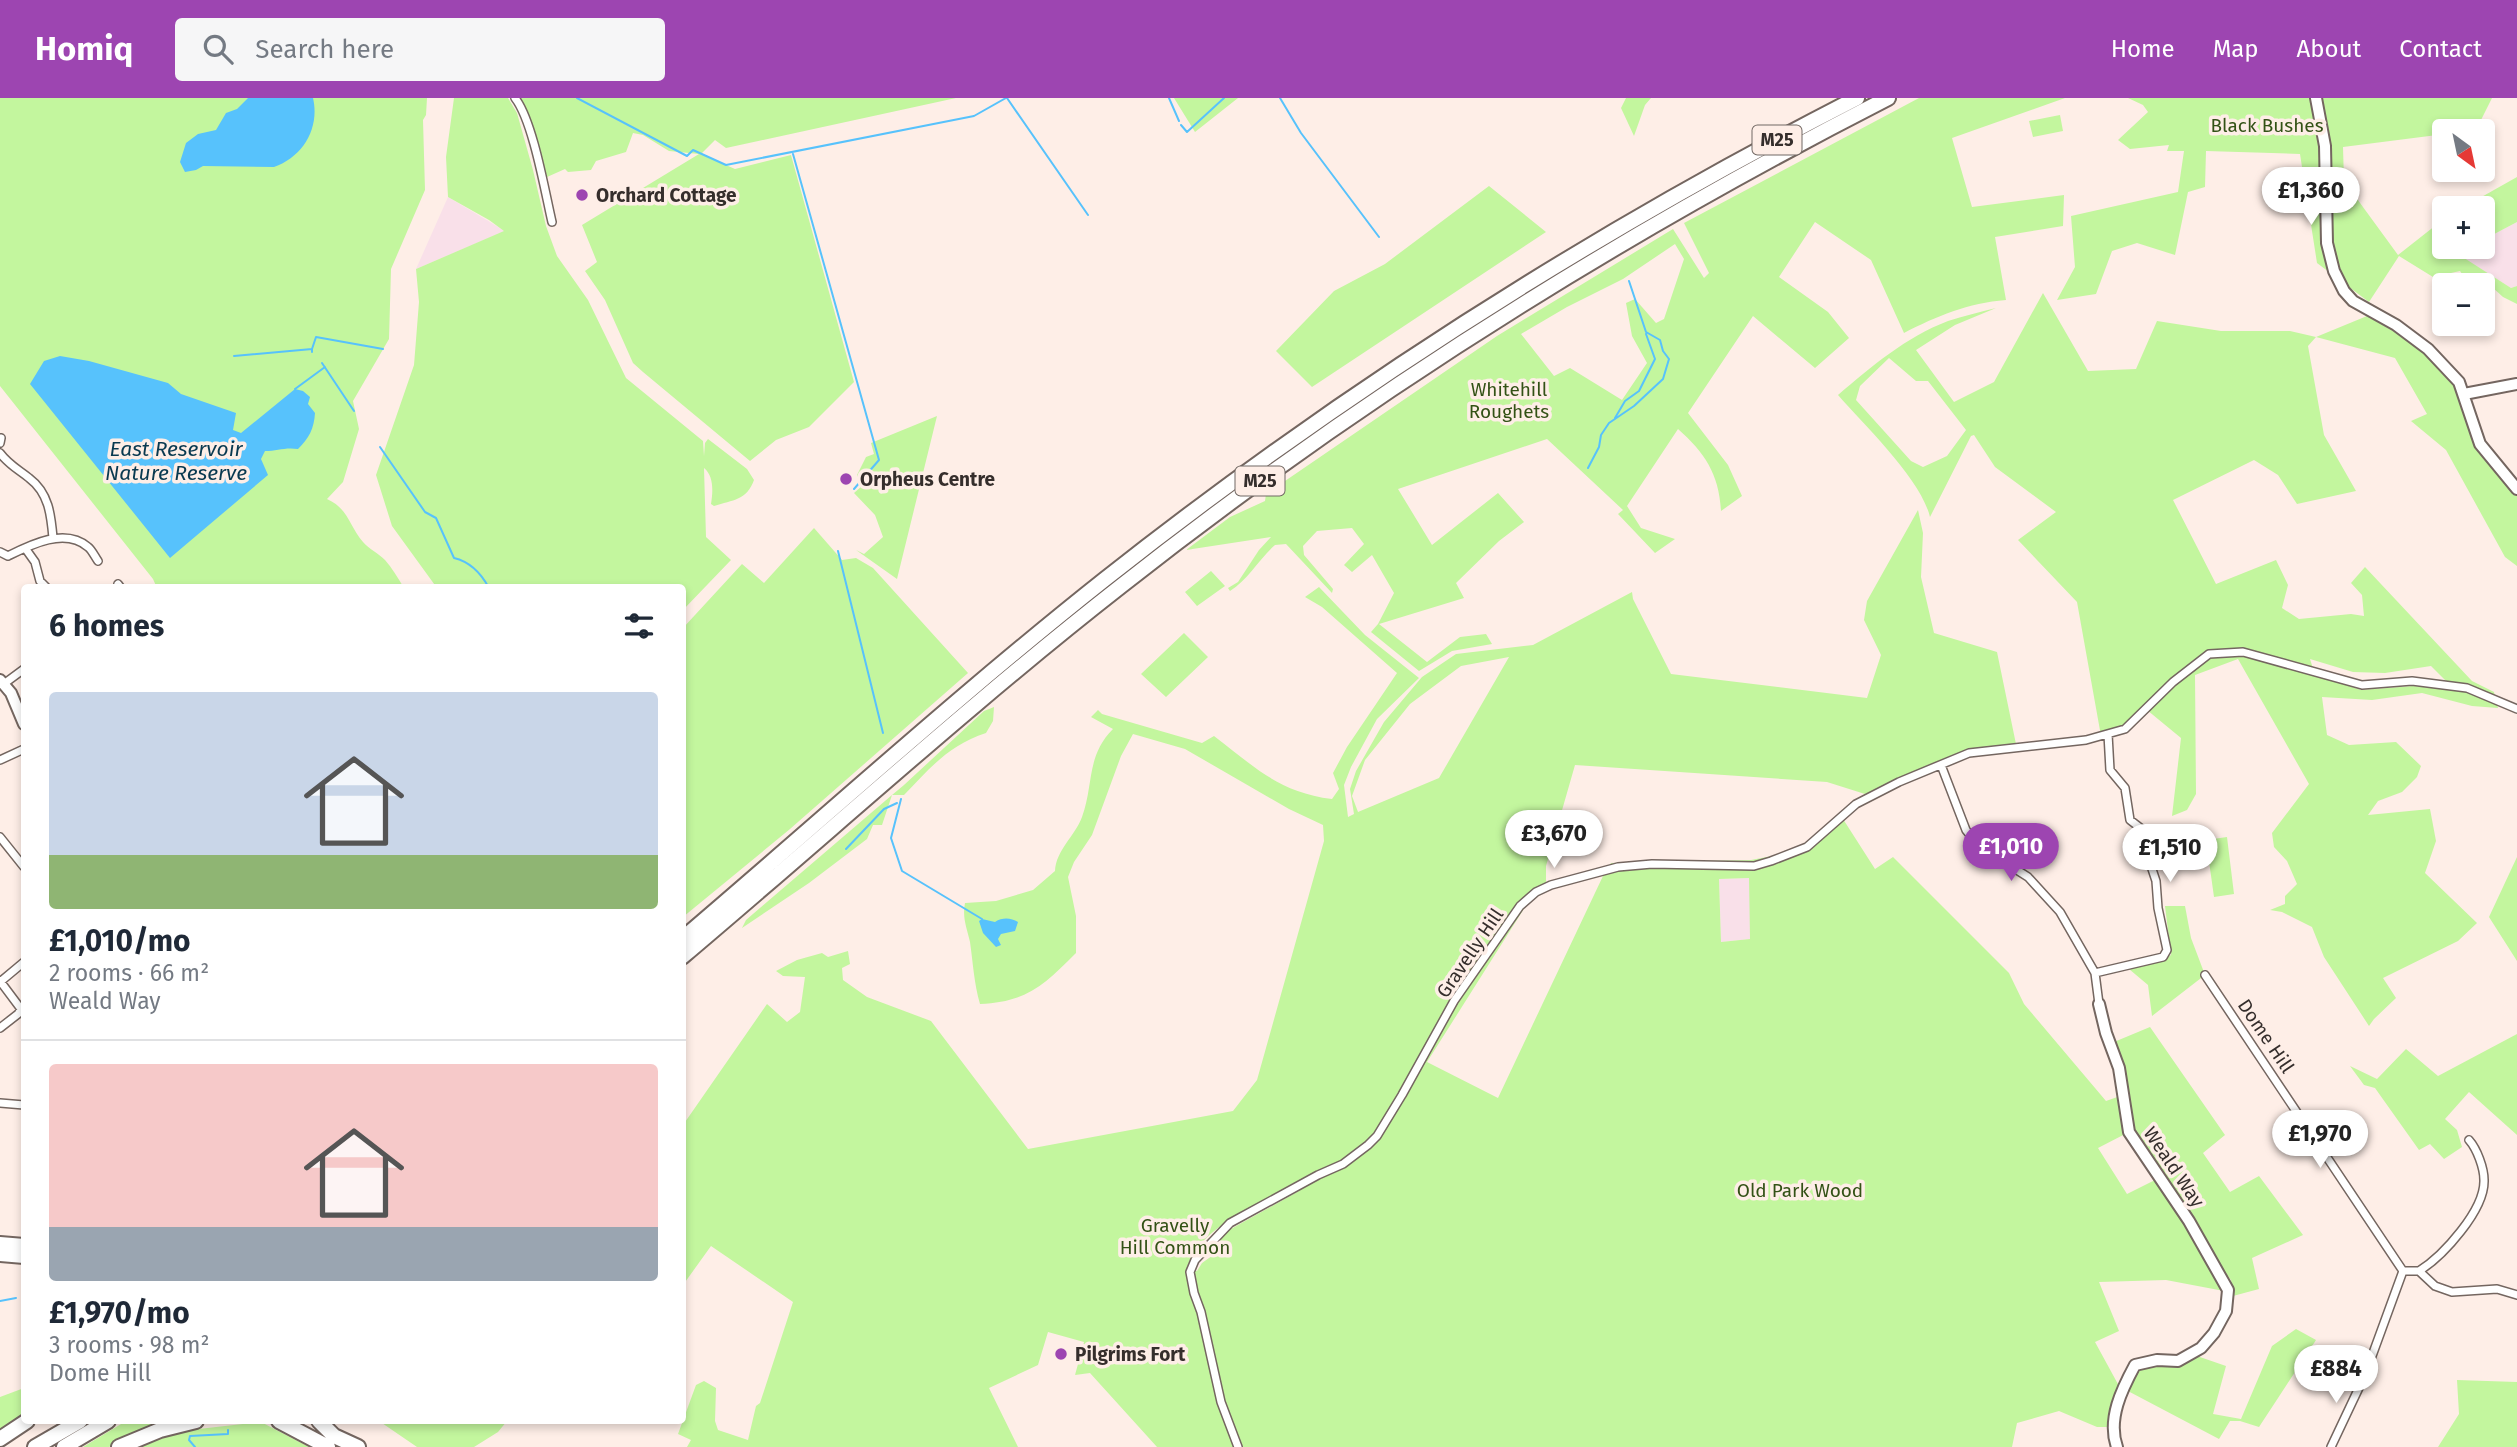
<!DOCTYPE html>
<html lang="en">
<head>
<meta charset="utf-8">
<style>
	:root { --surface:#fff; --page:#f6f6f7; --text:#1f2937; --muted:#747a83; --line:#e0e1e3; --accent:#9d45b1 }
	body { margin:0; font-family:"Fira Sans",sans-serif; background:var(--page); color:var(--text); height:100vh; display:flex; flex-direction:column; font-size:26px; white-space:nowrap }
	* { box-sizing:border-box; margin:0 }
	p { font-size:23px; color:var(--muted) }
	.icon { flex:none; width:38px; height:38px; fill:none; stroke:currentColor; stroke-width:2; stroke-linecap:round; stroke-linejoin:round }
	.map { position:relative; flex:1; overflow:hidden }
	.drawer { position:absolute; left:21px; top:486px; width:665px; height:840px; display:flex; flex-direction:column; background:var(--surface); border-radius:7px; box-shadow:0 4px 10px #0003 }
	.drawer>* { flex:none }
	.needle { width:46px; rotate:147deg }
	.tools { position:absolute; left:2432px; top:21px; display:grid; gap:14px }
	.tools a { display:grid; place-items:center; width:63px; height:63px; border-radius:7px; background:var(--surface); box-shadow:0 4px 10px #0003; font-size:35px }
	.price { position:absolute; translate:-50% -60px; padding:0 16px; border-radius:24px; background:#fff; color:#222; font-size:23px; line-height:46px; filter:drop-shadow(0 2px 4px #0008) }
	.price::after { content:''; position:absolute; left:50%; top:42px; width:21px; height:16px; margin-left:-10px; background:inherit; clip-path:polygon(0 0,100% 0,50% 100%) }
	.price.current { background:var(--accent); color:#fff }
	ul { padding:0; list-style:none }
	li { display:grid; align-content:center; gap:14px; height:371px; padding:0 28px }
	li+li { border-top:2px solid var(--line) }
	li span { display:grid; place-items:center; height:217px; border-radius:7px; color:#555 }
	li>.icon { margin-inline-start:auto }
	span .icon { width:126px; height:126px; fill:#fffc; stroke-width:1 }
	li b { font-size:30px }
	h2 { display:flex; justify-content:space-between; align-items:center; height:84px; padding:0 28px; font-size:30px }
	header { display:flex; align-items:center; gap:42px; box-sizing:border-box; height:98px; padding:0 35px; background:var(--accent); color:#fff }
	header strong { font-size:33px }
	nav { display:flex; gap:38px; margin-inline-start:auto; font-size:24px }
	.search { width:490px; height:63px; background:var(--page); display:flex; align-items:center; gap:18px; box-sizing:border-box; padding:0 24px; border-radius:7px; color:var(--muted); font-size:26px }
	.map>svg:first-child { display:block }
	.industrial { fill:#f9e0e9 }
	.green { fill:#c3f69e; fill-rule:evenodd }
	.water { fill:#57c2fc }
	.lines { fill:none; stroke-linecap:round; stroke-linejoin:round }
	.stream { stroke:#57c2fc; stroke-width:2 }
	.street-casing { stroke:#746660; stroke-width:10 }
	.secondary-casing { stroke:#746660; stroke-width:14 }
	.highway-casing { stroke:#746660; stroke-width:18 }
	.street { stroke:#fff; stroke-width:7 }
	.secondary { stroke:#fff; stroke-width:10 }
	.highway { stroke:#fff; stroke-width:14 }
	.poi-dot { fill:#9d45b1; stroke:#feeee7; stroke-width:2.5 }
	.labels { text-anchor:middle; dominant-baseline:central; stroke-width:7; stroke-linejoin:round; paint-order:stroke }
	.shield { fill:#feeee7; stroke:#716864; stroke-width:2 }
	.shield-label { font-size:18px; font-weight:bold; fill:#352e2c }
	.park-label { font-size:19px; fill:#335216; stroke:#feeee7 }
	.poi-label { font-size:19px; font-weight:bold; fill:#352e2c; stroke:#feeee7; text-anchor:start }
	.street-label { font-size:19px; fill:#352e2c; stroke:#feeee7 }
	.water-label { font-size:21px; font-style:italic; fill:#093950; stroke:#feeee7 }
</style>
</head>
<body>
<header>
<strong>Homiq</strong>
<div class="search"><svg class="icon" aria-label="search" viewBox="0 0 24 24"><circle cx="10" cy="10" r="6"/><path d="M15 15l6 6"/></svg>Search here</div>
<nav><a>Home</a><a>Map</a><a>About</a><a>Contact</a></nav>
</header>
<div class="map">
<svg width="2517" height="1349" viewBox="0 0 2517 1349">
	<rect width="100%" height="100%" fill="#feeee7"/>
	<path class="industrial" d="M448,99L505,133L416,171Z
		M2517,124V188L2511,190L2457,156L2470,149H2483V142Z
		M1750,780V841L1721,844L1719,781Z"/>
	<path class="green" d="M0,0H427L426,17L423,22L425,92L391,171L389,241L353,303L359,331L343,384L327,401C349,411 349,428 363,444C369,451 378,455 385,462C392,470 398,480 404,490H157L153,481L0,288Z
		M454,0H508L517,15L533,72L546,128L557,158L588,202L626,280L703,343L704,358L705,345L708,341L747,371L754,382C747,402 733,402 714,408L711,406C713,394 714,378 704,370L706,439L731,462L683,512L682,490H437L392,428L376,377L414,267L419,204L416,171L504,133L489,122L448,99L446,59Z
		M520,0H956L726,50L715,42L701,56L735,71L791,57L854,284L809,329L776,342L750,363L643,274L633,265L605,202L585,173L597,164L582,127L699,56L669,53L643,37L633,35L626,54L596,63L591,72L568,74L565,71L547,79L538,45Z
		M1174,0H1238L1195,34Z
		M1626,0H1651L1645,7L1634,38L1621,10Z
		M1919,0H2065L1952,40L1972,109L2064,97L2063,128L1995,139L2006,202C1968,205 1937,218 1904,235L1871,162L1815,124L1779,179L1828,214L1849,240L1815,270L1753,218L1688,315L1728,367L1742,398L1721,413C1719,376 1705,355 1678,331L1627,408L1641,430L1675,441L1655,455L1618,416L1623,412L1547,341L1398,391L1432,447L1498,395L1524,424L1499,443L1456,485L1464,500L1379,526L1427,564L1460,539L1486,536L1492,546L1452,553L1419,573L1371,534L1378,526L1394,495L1372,457L1352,474L1344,467L1364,446L1352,430L1317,433L1303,448L1304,457L1333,491L1332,495L1286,446L1275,447C1259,461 1248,482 1230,493L1228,490L1238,484L1259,452L1271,439L1186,452L1230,419L1265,403L1266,396L1497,238L1673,131L1704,180L1709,175L1684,125ZM1675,146L1684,161L1664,221L1656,225L1635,201L1626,205L1632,238L1647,265L1622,302L1570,270L1554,278L1521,236L1567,209L1623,181Z
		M2128,0H2492L2477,30L2445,33V36L2343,49L2344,83L2398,157L2445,120V149H2470L2458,156L2511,190L2517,188V206L2503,199L2492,189L2483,199V187H2470L2460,173L2433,179L2399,158L2369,204L2317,165L2300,56L2206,53L2205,89L2188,94L2175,157L2137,145L2112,153L2096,196L2057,202L2075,169L2071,118L2178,94L2184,53H2167L2169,47L2130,51L2118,42L2148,14L2143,7Z
		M2060,17L2063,33L2033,39L2029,23Z
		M2517,79V124L2483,142V110H2462Z
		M1489,88L1546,134L1312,289L1276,253L1334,193L1385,166Z
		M2043,195L2088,273L2136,271L2157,223L2221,233H2290L2316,239L2367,218L2421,249L2455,285L2479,336L2517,386V468L2505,459L2446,352L2411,323L2427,316L2395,260L2316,239L2308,248L2324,337L2356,393L2297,406L2278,377L2254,362L2173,402L2216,486L2276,462L2288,487L2282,510L2299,521L2351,516L2364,518L2362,497L2351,485L2365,469L2472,583L2494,594L2498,610L2472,608L2422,595L2372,602L2322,599L2327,637L2349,647L2396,644L2421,668L2417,679L2402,694L2378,703L2368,717L2430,711L2436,743L2425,775L2477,825L2458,843L2383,880L2396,900L2374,921L2369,928L2324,859L2312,829L2282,814L2270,812L2285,806V798L2297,786L2287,763L2274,749L2272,735L2309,686L2238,561L2195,577L2196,696L2187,712L2172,718L2181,640L2147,612L2125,631L2101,638L2077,504L2018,442L2056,414L1995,369L1974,337L1971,338L1930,419C1921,381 1865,328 1838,297C1872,268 1906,239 1948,223C1963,218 1980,214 1996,210L1955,227L1916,252L1954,304L1994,284ZM1889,260L1916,283H1928L1966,332L1947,358L1923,369L1911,363L1856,302L1860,288ZM2310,561L2353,574L2385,575L2431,568L2455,592L2413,588L2361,592L2315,577Z
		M937,318L897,481L856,452L864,456L883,439L875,417L854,395L862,388L857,377L866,359L874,356L871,345Z
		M1918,412L1923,435L1921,479L1934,535L1997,554L2017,651L1969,655L1865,696L1827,684L1575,667L1546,768V785L1527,806L1427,964L1498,1000L1603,778L1611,765L1751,762L1813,750L1843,721L1875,771L1893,759L2009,875L2024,906L2106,1003L2123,997L2129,1034L2098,1050L2127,1096L2159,1080L2224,1193L2166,1182L2099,1184L2119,1233L2095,1244L2119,1288L2109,1329H2097L2059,1313L2017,1325L2012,1349H1157L1090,1275L1075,1277L1084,1244L1048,1234L1038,1267L989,1290L1018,1349H687L691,1342L678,1336L696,1287L704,1283L716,1290L715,1323L718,1332L748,1342L756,1308L760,1305L793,1204L711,1148L683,1187V1027L767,906L787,924L800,914L805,879L783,878L776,873L797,862L822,855L828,859L848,853L850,866L842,870L843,882L867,899L931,923L1028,1051L1233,1013L1257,982L1324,743L1323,727L1289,711L1185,651L1133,636L1121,658L1092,737L1074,764L1068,779L1076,818V855C1044,887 1027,904 980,906C974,885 973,865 970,844C967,830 962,820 965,805L996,803L1033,792L1055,773C1056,752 1075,738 1082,719C1094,686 1086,658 1113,631L1091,619L1098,612L1102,616L1202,645L1214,638C1255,669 1278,694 1332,701L1339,691L1333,675L1347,649L1397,575L1322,509L1305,499L1319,489L1365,537L1419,580L1377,621L1351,669L1344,687L1348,719L1354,716L1350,691L1356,673L1384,624L1422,579L1456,556L1533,547L1632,494L1633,501L1671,576L1867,600L1881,557L1864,522L1867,503ZM1509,559L1439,680L1358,714L1352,698L1365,662L1410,606L1461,568ZM1749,780L1750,841L1721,844L1719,781ZM1293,1085L1299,1093L1211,1142L1216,1155L1202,1165L1197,1173L1187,1169C1204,1124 1257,1111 1293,1085Z
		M814,430L842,462L856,460L873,470L968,575L790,731L683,819V530L742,466L764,485Z
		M1211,473L1225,488L1197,508L1185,494Z
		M1184,535L1208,559L1166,599L1141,576Z
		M994,609L993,623L986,635C949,647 930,670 904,697H892L882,727H873L867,741L809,785L742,830L746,822L892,697L904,687L984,613Z
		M2227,739L2234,796L2214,799L2206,742Z
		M2517,759V863L2489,819Z
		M2165,808H2185L2191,840L2205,877L2152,918L2148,887L2129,871C2143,864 2158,865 2171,857Z
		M2150,929L2225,1037L2203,1055L2230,1094L2259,1078L2303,1137L2252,1160L2259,1191L2233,1198L2231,1182L2215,1161L2132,1032L2114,944Z
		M2517,936V1037L2469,994L2445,1021L2457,1032L2462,1049L2444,1061L2430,1046L2419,1052L2375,990L2364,987L2350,968L2377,981L2406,951L2438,978Z
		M2296,1231L2316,1242L2259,1329L2240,1323H2230L2219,1341L2126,1292L2139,1271L2184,1266L2197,1258L2226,1268L2213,1316L2241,1321L2272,1248Z
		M2457,1282L2517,1284V1349H2438L2459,1316Z
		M24,1290V1318L0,1334V1299Z
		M126,1323H177L147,1332L109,1349H83Z
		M379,1323H507L498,1334L474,1349H417Z
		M261,1324L309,1349H131L172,1334Z"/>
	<path class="water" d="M248,0H313C320,30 303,59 274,69L203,68L196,72L185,74L180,64L186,45L198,36L216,32L226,15L237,11Z
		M60,258L89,263L168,285L181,296L236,315L233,332L241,335L295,291L303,293L310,299L308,306L315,315C314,331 309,340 298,351C285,349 277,353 265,353L261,361L268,377L170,460L30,286L44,263Z
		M982,821L995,824C1003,819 1011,820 1018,824L1015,833L1001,836L998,841L1001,847L996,849L983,835L979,823Z"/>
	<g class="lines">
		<path class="stream" d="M577,0L687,58L693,52L726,67L974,18L1006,0
			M1007,0L1088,117
			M1169,0L1179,23
			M1280,0L1301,35L1379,139
			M1181,27L1187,34L1224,0
			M793,56L879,362L854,391
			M312,251L316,239L383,251
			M234,258L312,251V254
			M322,265L354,313
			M295,291L325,269
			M1615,320L1625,303L1639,293L1655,261L1646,236
			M380,349L425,414L436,420L454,460C471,464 481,475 489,490
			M1588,370L1599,349L1601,337L1609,325L1634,308L1663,281L1669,261L1663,253L1660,242L1646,234L1629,183
			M838,453L883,635
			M901,701L891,740L902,773L982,821
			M846,751L884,711L897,705
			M0,1203L16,1200
			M195,1349L189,1342L190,1338L228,1336V1332"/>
		<defs>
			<path id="street" d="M515,0C533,23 545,94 552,124
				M0,345L1,340
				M0,355C9,367 18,371 29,380C49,395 51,417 53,440
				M25,450L35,464L40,483L47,490
				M0,454L8,458C30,447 65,429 88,449C92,452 95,459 98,463
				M118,486L121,490
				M5,585L24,571
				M0,662L24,651
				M1941,667L1966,732L1979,748L2028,779L2060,814L2095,875L2099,906
				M0,739L24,769
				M2095,875L2163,859L2167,852L2158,810L2156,783L2146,753L2143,732L2130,722L2125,690L2110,672L2108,636
				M2205,877L2403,1173L2365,1277L2331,1349
				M0,883L21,911L18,916L0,930
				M0,884L24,864
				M0,1005L24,1007
				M2403,1173H2419L2435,1188L2452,1194L2497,1191L2517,1197
				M2419,1173C2443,1158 2485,1112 2484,1082C2484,1070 2477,1051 2469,1042
				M1238,1349L1221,1304L1201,1214L1194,1195L1190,1174L1195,1162L1230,1125L1318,1077L1343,1066L1368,1047L1377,1038L1402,997L1454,903L1520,808L1536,794L1551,787L1618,769L1652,766L1754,768L1771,763L1807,749L1856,706L1899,684L1969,655L2086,642L2125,631L2173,584L2209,556L2243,554L2362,587L2412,583L2467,590L2517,611"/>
			<path id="secondary" d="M2316,0L2325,48L2327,145L2334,173L2344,193L2353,203L2396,227L2428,251L2459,284L2480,346L2517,391
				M2464,296L2517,286
				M0,582L11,595L24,626
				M2099,906L2106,935L2119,970L2129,1034L2189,1123L2228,1192L2226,1213L2214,1235L2201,1250L2178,1263L2157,1262L2135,1267C2122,1291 2107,1321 2117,1349"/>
			<path id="highway" d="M682,841C823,721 959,597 1104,482C1338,297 1591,136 1857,0
				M682,859C829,735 970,606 1121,488C1359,300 1618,138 1888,0
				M0,1146L24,1148
				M0,1156L24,1158
				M279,1323L328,1349
				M319,1323L334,1338L358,1349
				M0,1341L27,1323
				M35,1349L80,1323
				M64,1349L108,1323
				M119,1349L160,1332L196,1323"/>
		</defs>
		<use href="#street" class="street-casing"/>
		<use href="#secondary" class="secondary-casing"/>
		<use href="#highway" class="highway-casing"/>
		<use href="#street" class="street"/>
		<use href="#secondary" class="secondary"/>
		<use href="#highway" class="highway"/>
	</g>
	<g class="poi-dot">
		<circle cx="582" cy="97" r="7"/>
		<circle cx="846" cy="381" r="7"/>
		<circle cx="1061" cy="1256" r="7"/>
	</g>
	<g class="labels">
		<g class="shield">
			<rect x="1752.5" y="27.5" width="49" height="29" rx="5"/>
			<rect x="1235.5" y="368.5" width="49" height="29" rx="5"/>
		</g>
		<g class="shield-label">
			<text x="1777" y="42">M25</text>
			<text x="1260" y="383">M25</text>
		</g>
		<g class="park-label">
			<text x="2267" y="27">Black Bushes</text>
			<text x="1509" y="291">Whitehill<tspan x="1509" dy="22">Roughets</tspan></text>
			<text x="1800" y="1092">Old Park Wood</text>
			<text x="1175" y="1127">Gravelly<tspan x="1175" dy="22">Hill Common</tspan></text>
		</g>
		<g class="poi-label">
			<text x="596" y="97">Orchard Cottage</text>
			<text x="860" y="381">Orpheus Centre</text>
			<text x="1075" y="1256">Pilgrims Fort</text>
		</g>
		<g class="street-label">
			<text transform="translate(1470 855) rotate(-56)">Gravelly Hill</text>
			<text transform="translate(2266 938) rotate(56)">Dome Hill</text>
			<text transform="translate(2174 1069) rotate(56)">Weald Way</text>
		</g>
		<g class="water-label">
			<text x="176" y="351">East Reservoir<tspan x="176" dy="24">Nature Reserve</tspan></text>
		</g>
	</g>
</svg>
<div class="tools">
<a><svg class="needle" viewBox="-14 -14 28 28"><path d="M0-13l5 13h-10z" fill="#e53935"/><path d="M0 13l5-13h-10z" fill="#747a83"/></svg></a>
<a>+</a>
<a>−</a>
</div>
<b class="price" style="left:2311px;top:129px">£1,360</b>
<b class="price" style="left:1554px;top:772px">£3,670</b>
<b class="price current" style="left:2011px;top:785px">£1,010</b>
<b class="price" style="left:2170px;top:786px">£1,510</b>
<b class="price" style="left:2320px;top:1072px">£1,970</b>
<b class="price" style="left:2336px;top:1307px">£884</b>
<section class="drawer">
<h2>6 homes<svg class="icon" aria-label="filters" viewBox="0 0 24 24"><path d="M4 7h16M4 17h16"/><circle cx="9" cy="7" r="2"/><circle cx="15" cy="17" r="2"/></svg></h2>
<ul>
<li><span style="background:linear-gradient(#c9d6e8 75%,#8fb573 0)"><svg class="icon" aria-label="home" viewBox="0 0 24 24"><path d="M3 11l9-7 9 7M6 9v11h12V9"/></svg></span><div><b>£1,010/mo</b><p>2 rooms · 66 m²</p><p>Weald Way</p></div></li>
<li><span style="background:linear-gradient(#f6c9c9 75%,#9aa5b1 0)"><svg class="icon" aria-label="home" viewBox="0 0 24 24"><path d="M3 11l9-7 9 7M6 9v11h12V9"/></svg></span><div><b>£1,970/mo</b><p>3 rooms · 98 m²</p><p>Dome Hill</p></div></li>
</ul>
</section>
</div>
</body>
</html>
